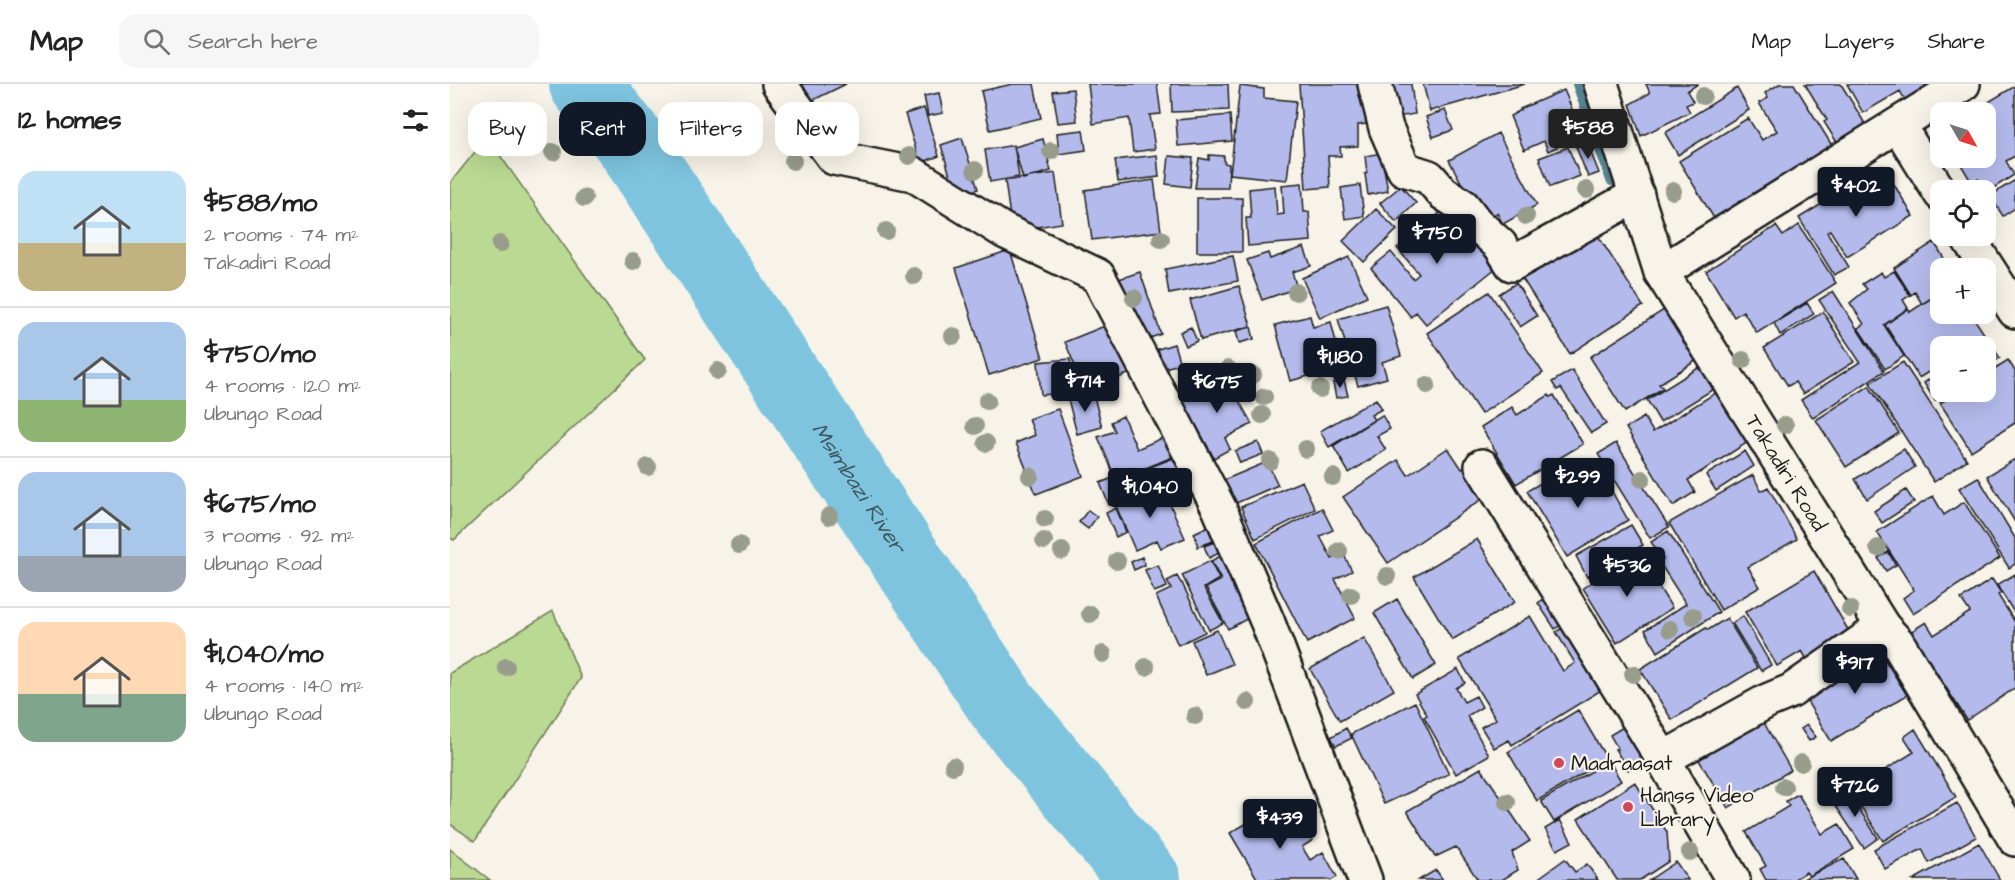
<!DOCTYPE html>
<html lang="en">
<head>
<meta charset="utf-8">
<style>
	:root { --surface:#fff; --page:#f6f6f6; --text:#222; --muted:#767676; --line:#e0e0e0; --accent:#111827 }
	body { margin:0; font-family:"Architects Daughter",sans-serif; background:var(--page); color:var(--text); height:100vh; display:flex; flex-direction:column; font-size:22px; white-space:nowrap }
	* { box-sizing:border-box; margin:0 }
	p { font-size:20px; color:var(--muted) }
	.icon { flex:none; width:33px; height:33px; fill:none; stroke:currentColor; stroke-width:2; stroke-linecap:round; stroke-linejoin:round }
	.map { position:relative; flex:1; overflow:hidden }
	.drawer { display:flex; flex-direction:column; background:var(--surface); width:450px }
	.drawer>* { flex:none }
	.banner { position:absolute; left:18px; top:18px; width:570px; height:54px; display:flex; gap:12px }
	.needle { width:39px; rotate:129deg }
	.fabs { position:absolute; left:1480px; top:18px; display:grid; gap:12px }
	.fabs a { display:grid; place-items:center; width:66px; height:66px; border-radius:12px; background:var(--surface); box-shadow:0 6px 24px #0002; font-size:30px }
	.price { position:absolute; translate:-50% -51px; padding:0 14px; border-radius:6px; background:var(--accent); color:#fff; font-size:20px; line-height:39px; filter:drop-shadow(0 2px 3px #0008) }
	.price::after { content:''; position:absolute; left:50%; top:36px; width:18px; height:14px; margin-left:-9px; background:inherit; clip-path:polygon(0 0,100% 0,50% 100%) }
	.price.active { background:#222; color:#fff }
	ul { padding:0; list-style:none }
	li { display:flex; align-items:center; gap:18px; height:150px; padding:0 18px }
	li+li { border-top:2px solid var(--line) }
	li span { display:grid; place-items:center; flex:none; width:168px; height:120px; border-radius:18px; color:#555 }
	li>.icon { margin-inline-start:auto }
	span .icon { width:72px; height:72px; fill:#fffc; stroke-width:1 }
	li b { font-size:26px }
	h2 { display:flex; justify-content:space-between; align-items:center; height:72px; padding:0 18px; font-size:26px }
	.pill { padding:0 21px; border-radius:18px; background:var(--surface); box-shadow:0 6px 24px #0002; font-size:21px; line-height:54px }
	.pill.active { background:var(--accent); color:#fff }
	header { display:flex; align-items:center; gap:36px; box-sizing:border-box; height:84px; padding:0 30px; background:var(--surface); border-bottom:2px solid var(--line) }
	header strong { font-size:28px }
	nav { display:flex; gap:33px; margin-inline-start:auto; font-size:21px }
	.search { width:420px; height:54px; background:var(--page); display:flex; align-items:center; gap:15px; box-sizing:border-box; padding:0 21px; border-radius:18px; color:var(--muted); font-size:22px }
	main { display:flex; flex:1; min-height:0 }
	.map>svg:first-child { display:block }
	.green { fill:#bad992; stroke:#6b7a57; stroke-width:1.5 }
	.lines { fill:none; stroke-linecap:round; stroke-linejoin:round }
	.stream { stroke:#578191; stroke-width:12 }
	.river { stroke:#7ec4df; stroke-width:72 }
	.building { fill:#b4bbec; stroke:#1c1c1c; stroke-width:1.5 }
	.street-casing { stroke:#1c1c1c; stroke-width:38 }
	.street { stroke:#f7f3e8; stroke-width:33 }
	.tree { fill:#989c8b }
	.poi-dot { fill:#d1495b; stroke:#f7f3e8; stroke-width:2 }
	.labels { text-anchor:middle; dominant-baseline:central; stroke-width:4.5; stroke-linejoin:round; paint-order:stroke }
	.street-label { font-size:21px; fill:#1c1c1c; stroke:#f7f3e8 }
	.poi-label { font-size:21px; fill:#1c1c1c; stroke:#f7f3e8; text-anchor:start }
	.water-label { font-size:22px; font-style:italic; fill:#3e5760; stroke:#f7f3e8 }
</style>
</head>
<body>
<header>
<strong>Map</strong>
<div class="search"><svg class="icon" aria-label="search" viewBox="0 0 24 24"><circle cx="10" cy="10" r="6"/><path d="M15 15l6 6"/></svg>Search here</div>
<nav><a>Map</a><a>Layers</a><a>Share</a></nav>
</header>
<main>
<section class="drawer">
<h2>12 homes<svg class="icon" aria-label="filters" viewBox="0 0 24 24"><path d="M4 7h16M4 17h16"/><circle cx="9" cy="7" r="2"/><circle cx="15" cy="17" r="2"/></svg></h2>
<ul>
<li><span style="background:linear-gradient(#bfe0f5 60%,#c2b280 0)"><svg class="icon" aria-label="home" viewBox="0 0 24 24"><path d="M3 11l9-7 9 7M6 9v11h12V9"/></svg></span><div><b>$588/mo</b><p>2 rooms · 74 m²</p><p>Takadiri Road</p></div></li>
<li><span style="background:linear-gradient(#a9c7e8 65%,#8fb573 0)"><svg class="icon" aria-label="home" viewBox="0 0 24 24"><path d="M3 11l9-7 9 7M6 9v11h12V9"/></svg></span><div><b>$750/mo</b><p>4 rooms · 120 m²</p><p>Ubungo Road</p></div></li>
<li><span style="background:linear-gradient(#a9c7e8 70%,#9aa5b1 0)"><svg class="icon" aria-label="home" viewBox="0 0 24 24"><path d="M3 11l9-7 9 7M6 9v11h12V9"/></svg></span><div><b>$675/mo</b><p>3 rooms · 92 m²</p><p>Ubungo Road</p></div></li>
<li><span style="background:linear-gradient(#ffd9b3 60%,#7fa58c 0)"><svg class="icon" aria-label="home" viewBox="0 0 24 24"><path d="M3 11l9-7 9 7M6 9v11h12V9"/></svg></span><div><b>$1,040/mo</b><p>4 rooms · 140 m²</p><p>Ubungo Road</p></div></li>
</ul>
</section>
<div class="map">
<svg width="1565" height="796" viewBox="0 0 1565 796">
	<rect width="100%" height="100%" fill="#f7f3e8"/>
	<filter id="ink" filterUnits="userSpaceOnUse"><feTurbulence type="fractalNoise" baseFrequency=".0167" numOctaves="2"/><feDisplacementMap in="SourceGraphic" scale="12" xChannelSelector="R" yChannelSelector="G"/><feConvolveMatrix kernelMatrix="1 2 1 2 8 2 1 2 1" color-interpolation-filters="sRGB"/></filter>
	<g filter="url(#ink)">
		<path class="green" d="M37,53L195,276L4,456L0,454V99Z
			M103,527L131,594L25,757L0,740V589Z
			M0,765L40,796H0Z"/>
		<g class="lines">
			<path class="stream" d="M1128,0L1162,96"/>
			<path class="river" id="s1" d="M135,0L180,58L553,622L695,796"/>
		</g>
		<path class="building" d="M341,0H396L351,22Z
			M563,0H584L591,34L540,46L531,7Z
			M638,0H707L711,30L700,31L705,65L683,68L679,34L643,40Z
			M721,0H778L779,26L722,28Z
			M849,0H923L926,39L908,41V62L890,63L891,72H878L880,103L856,105Z
			M930,0H961L965,30L935,35Z
			M973,0H1075L980,27Z
			M1196,0H1248L1237,7L1243,18L1236,21L1240,28L1191,52L1180,20L1200,9Z
			M1329,0H1344L1383,63L1265,136L1229,77L1298,34L1312,56L1327,47L1309,19L1318,14L1315,9Z
			M1355,0H1391L1417,43L1388,60L1374,38L1377,36Z
			M1397,0H1480L1482,3L1456,18L1450,7L1413,29Z
			M790,2L814,5V14L846,17L837,96L780,90Z
			M1565,2V72L1556,77L1564,91L1537,108L1528,95L1522,99L1507,74H1536V28H1522Z
			M1287,4L1299,26L1228,71L1215,49Z
			M623,5L627,37L608,39L603,7Z
			M1114,6L1130,44L1119,49L1122,56L1098,67L1094,57L1074,66L1060,32L1071,26L1070,25Z
			M489,9L493,29L478,32L474,12Z
			M474,24L489,72L470,79L455,30Z
			M995,26L1003,46L983,53L976,33Z
			M780,31L782,57L728,62L726,36Z
			M633,46L636,66L609,70L607,49Z
			M1048,49L1087,121L1053,140L1047,129L1032,137L999,76Z
			M512,54L528,105L506,112L491,61Z
			M593,55L601,87L573,95L564,63Z
			M1137,59L1149,89L1138,93L1126,63Z
			M564,61L569,93L540,98L535,66Z
			M1118,63L1130,92L1100,103L1089,74Z
			M937,68L939,78L933,79L938,107L918,111L915,90L917,89L915,72Z
			M707,71L709,93L668,98L665,76Z
			M759,71L774,72V79L779,80L778,104H745L749,74L759,76Z
			M719,72L743,74L740,103L716,100Z
			M1433,82L1463,132L1397,173L1380,146L1377,148L1399,183L1384,191L1349,134Z
			M605,89L612,139L562,147L555,97Z
			M704,96L711,147L642,156L635,106Z
			M1565,96V124L1553,132L1540,112Z
			M852,99L854,128H859L861,157L798,162L796,134H801L799,105L825,102L827,131L834,130L832,101Z
			M910,101L914,132L895,135L891,104Z
			M951,102L966,119L946,138L930,119Z
			M747,114H792V168H747Z
			M1002,119L1051,180L976,240L966,228L961,233L921,184L941,168L963,195L969,190L947,164Z
			M926,125L947,146L914,178L893,157Z
			M1349,141L1386,199L1307,249L1293,227L1284,233L1256,187L1326,142L1333,152Z
			M1145,147L1193,222L1120,270L1072,194Z
			M1484,158L1500,184H1491V208L1472,220L1465,208L1461,211L1444,184Z
			M854,163L861,182L842,188L847,204L812,216L797,176L818,169L820,175Z
			M560,166L593,274L539,291L506,184Z
			M783,172L788,197L719,210L715,185Z
			M899,173L917,212L870,234L852,194Z
			M1444,187L1460,211L1453,216L1458,224L1434,241L1454,272L1435,285L1408,244L1414,240L1400,219L1417,205L1412,200L1431,188L1434,193Z
			M690,188L711,250L687,259L666,196Z
			M1066,199L1087,232L1070,243L1049,210Z
			M789,202L801,242L751,256L740,216Z
			M1383,207L1434,287L1363,334L1351,316L1410,278L1369,216Z
			M1039,208L1093,289L1031,330L977,249Z
			M1491,208V230H1521L1535,251L1518,262H1491V280L1469,294L1435,241L1458,225L1460,228Z
			M1357,219L1364,230L1330,251L1324,239Z
			M936,221L951,272L932,278L937,294L908,302L888,235Z
			M1220,222L1252,273L1209,300L1213,304L1175,328L1140,273Z
			M1373,228L1404,278L1353,310L1345,298L1338,302L1314,264Z
			M860,232L863,243L881,238L892,283L840,297L825,241Z
			M667,237L687,286L636,308L615,258Z
			M741,243L747,257L736,262L730,248Z
			M801,243L804,255L789,259L786,247Z
			M1538,256L1550,274L1536,283V262H1528Z
			M724,260L730,280L714,284L708,265Z
			M620,275L624,308L591,311L588,278Z
			M1558,276L1565,287V339L1521,367L1490,319L1509,308H1536V290Z
			M1453,278L1517,376L1484,398L1420,299Z
			M1253,281L1267,303L1210,338L1197,316Z
			M1122,286L1156,340L1141,349L1111,304L1107,306L1102,298Z
			M1491,287V308H1499L1485,317L1474,299Z
			M774,290L802,340L775,354L780,365L764,374L731,314Z
			M894,296L898,312L886,314L883,299Z
			M1419,302L1449,349L1396,383L1366,336Z
			M1275,303L1306,353L1238,396L1245,408L1223,422L1176,344L1194,333L1203,348Z
			M643,309L652,343L627,350L618,315Z
			M1099,311L1100,313L1104,311L1133,360L1066,400L1031,343L1062,323L1067,331Z
			M926,315L932,325L921,331L924,336L879,363L870,347Z
			M608,325L633,392L586,410L566,359L585,351L579,335Z
			M932,331L940,345L927,352L936,366L899,389L883,362Z
			M673,332L687,365L717,352L725,372L686,388L684,384L665,393L648,353L665,347L661,338Z
			M808,358L813,370L790,379L785,367Z
			M1166,359L1219,443L1200,454L1148,370Z
			M998,364L1012,385L1018,381L1038,411L938,479L893,413L948,376L958,391Z
			M1454,365L1465,383L1417,415L1405,395Z
			M1295,367L1304,382L1266,407L1256,391Z
			M726,373L731,387L711,395L712,398L693,406L685,389Z
			M1565,375V438L1537,392Z
			M817,378L828,401L784,420L774,396Z
			M1148,383L1178,436L1117,473L1077,407L1113,386L1121,399Z
			M683,386L692,408L659,421L650,399Z
			M1303,391L1311,407L1318,403L1347,455L1298,483L1310,503L1271,526L1219,439Z
			M1528,393L1565,454V480L1559,484L1509,404Z
			M852,397L865,425L805,455L791,423Z
			M711,400L735,454L711,464L707,456L685,466L665,420Z
			M1456,406L1464,418L1432,439L1424,427Z
			M1483,412L1494,431L1514,418L1550,474L1463,530L1453,514L1464,506L1427,448Z
			M666,424L676,448L666,453L656,429Z
			M872,424L883,446L870,452L882,475L893,469L902,487L885,495L905,534L857,559L806,459Z
			M638,426L647,433L638,445L629,438Z
			M769,437L775,452L748,463L744,449Z
			M1181,441L1193,461L1137,493L1126,472Z
			M1218,447L1269,528L1208,568L1195,546L1236,520L1209,478L1213,475L1201,458Z
			M772,455L777,465L759,474L754,462Z
			M1027,455L1065,518L1002,556L964,493Z
			M778,468L810,528L778,545L756,504L771,496L761,477Z
			M1187,468L1222,524L1167,559L1133,504Z
			M1438,468L1446,481L1436,487L1428,474Z
			M692,473L695,481L684,486L681,478Z
			M760,477L769,495L754,504L773,539L759,546L732,491Z
			M708,481L717,503L704,508L695,486Z
			M1364,487L1404,556L1361,582L1352,567L1327,582L1295,528Z
			M1565,490V530L1547,501Z
			M727,492L731,499H732L755,548L728,561L706,512L721,505L717,497Z
			M1542,495L1551,509L1548,511L1565,538V604L1517,636L1470,563L1467,565L1457,550L1476,538L1484,551L1520,528L1511,515Z
			M1103,509L1119,535L1105,545L1088,519Z
			M947,515L986,581L963,595L924,529Z
			M1080,532L1113,587L1125,579L1106,548L1123,537L1161,600L1062,661L1059,656L1044,664L1031,643L1046,635L1009,575Z
			M1293,532L1321,581L1311,587L1282,539Z
			M1277,534L1307,584L1222,636L1190,585L1256,544L1258,546Z
			M767,546L782,580L756,591L742,557Z
			M914,554L944,606L890,637L860,585Z
			M1428,565L1457,611L1381,657L1353,611Z
			M1008,585L1015,599L1006,604L1014,618L1026,612L1032,623L1017,632L1039,671L1006,690L974,633L977,631L965,610Z
			M965,618L999,690L934,720L901,650Z
			M1128,626L1157,675L1087,717L1058,668Z
			M1310,632L1341,686L1278,724L1246,671Z
			M1183,637L1194,676L1178,686L1165,665H1168L1160,651Z
			M1357,641L1366,653L1359,657L1351,645Z
			M896,644L902,654L886,662L881,653Z
			M1465,645L1506,713L1433,757L1401,707L1464,668L1454,653Z
			M1159,677L1171,697L1104,738L1091,717Z
			M1031,684L1080,757L1062,768L1068,786L1052,796H1028L1006,763L985,773L957,727Z
			M1185,698L1217,748L1219,777L1190,796H1167L1128,735Z
			M1396,705L1428,754L1414,764L1381,715Z
			M1348,710L1372,750L1389,740L1404,765L1359,792L1356,788L1343,796H1316L1310,785L1316,782L1296,748L1339,722L1336,717Z
			M1507,719L1526,753L1479,779L1472,765L1435,785L1424,765Z
			M830,720L845,748L855,742L863,756L852,763L860,776L873,768L887,793L882,796H808L780,749Z
			M1110,736L1122,758L1107,766L1095,745Z
			M1529,759L1550,796H1463Z
			M1115,775L1125,788L1137,780L1148,796H1086Z
			M1394,775L1406,795L1351,796Z
			M1226,778L1238,796H1199Z
			M986,786L993,796H969Z"/>
		<g class="lines">
			<defs>
				<g id="street">
					<path d="M329,0L384,74L463,90L554,147L648,192L769,424L818,539L915,796"/>
					<path d="M925,0L936,44L954,85L979,93L993,109L1013,122L1026,139L1050,161L1062,180L1187,111"/>
					<path id="s2" d="M1151,0L1211,188L1433,543L1447,558L1565,755"/>
					<path d="M1448,41L1491,110"/>
					<path d="M1517,152L1565,227"/>
					<path d="M1211,188L1513,0"/>
					<path d="M1032,382L1213,675L1283,796"/>
					<path d="M1213,675L1317,617L1341,607L1433,543"/>
				</g>
			</defs>
			<use href="#street" class="street-casing"/>
			<use href="#street" class="street"/>
		</g>
		<g class="tree">
			<circle cx="1253" cy="12" r="9"/>
			<circle cx="80" cy="36" r="9"/>
			<circle cx="601" cy="67" r="9"/>
			<circle cx="103" cy="68" r="9"/>
			<circle cx="459" cy="72" r="9"/>
			<circle cx="343" cy="77" r="9"/>
			<circle cx="525" cy="86" r="9"/>
			<circle cx="1136" cy="106" r="9"/>
			<circle cx="1223" cy="107" r="9"/>
			<circle cx="134" cy="114" r="9"/>
			<circle cx="1076" cy="132" r="9"/>
			<circle cx="436" cy="147" r="9"/>
			<circle cx="711" cy="155" r="9"/>
			<circle cx="50" cy="160" r="9"/>
			<circle cx="183" cy="177" r="9"/>
			<circle cx="464" cy="192" r="9"/>
			<circle cx="846" cy="208" r="9"/>
			<circle cx="684" cy="214" r="9"/>
			<circle cx="503" cy="252" r="9"/>
			<circle cx="1293" cy="276" r="9"/>
			<circle cx="778" cy="285" r="9"/>
			<circle cx="268" cy="287" r="9"/>
			<circle cx="803" cy="291" r="9"/>
			<circle cx="977" cy="301" r="9"/>
			<circle cx="870" cy="305" r="9"/>
			<circle cx="814" cy="313" r="9"/>
			<circle cx="537" cy="317" r="9"/>
			<circle cx="812" cy="331" r="9"/>
			<circle cx="1335" cy="341" r="9"/>
			<circle cx="525" cy="342" r="9"/>
			<circle cx="536" cy="359" r="9"/>
			<circle cx="856" cy="365" r="9"/>
			<circle cx="820" cy="377" r="9"/>
			<circle cx="198" cy="383" r="9"/>
			<circle cx="580" cy="392" r="9"/>
			<circle cx="883" cy="393" r="9"/>
			<circle cx="1192" cy="395" r="9"/>
			<circle cx="379" cy="432" r="9"/>
			<circle cx="595" cy="435" r="9"/>
			<circle cx="594" cy="457" r="9"/>
			<circle cx="289" cy="461" r="9"/>
			<circle cx="1428" cy="464" r="9"/>
			<circle cx="612" cy="467" r="9"/>
			<circle cx="889" cy="467" r="9"/>
			<circle cx="667" cy="477" r="9"/>
			<circle cx="937" cy="492" r="9"/>
			<circle cx="901" cy="511" r="9"/>
			<circle cx="1400" cy="525" r="9"/>
			<circle cx="640" cy="530" r="9"/>
			<circle cx="1243" cy="532" r="9"/>
			<circle cx="1220" cy="545" r="9"/>
			<circle cx="653" cy="570" r="9"/>
			<circle cx="56" cy="583" r="9"/>
			<circle cx="696" cy="583" r="9"/>
			<circle cx="1183" cy="590" r="9"/>
			<circle cx="797" cy="618" r="9"/>
			<circle cx="745" cy="632" r="9"/>
			<circle cx="1351" cy="679" r="9"/>
			<circle cx="503" cy="682" r="9"/>
			<circle cx="1334" cy="703" r="9"/>
			<circle cx="1057" cy="718" r="9"/>
			<circle cx="1240" cy="768" r="9"/>
		</g>
	</g>
	<g class="poi-dot">
		<circle cx="1109" cy="679" r="6"/>
		<circle cx="1178" cy="723" r="6"/>
	</g>
	<g class="labels">
		<g class="street-label">
			<text stroke="none"><textPath href="#s2" startOffset="434">Takadiri Road</textPath></text>
		</g>
		<g class="poi-label">
			<text x="1121" y="679">Madraasat</text>
			<text x="1190" y="711">Hanss Video<tspan x="1190" dy="24">Library</tspan></text>
		</g>
		<g class="water-label">
			<text stroke="none"><textPath href="#s1" startOffset="488">Msimbazi River</textPath></text>
		</g>
	</g>
</svg>
<div class="fabs">
<a><svg class="needle" viewBox="-14 -14 28 28"><path d="M0-13l5 13h-10z" fill="#e53935"/><path d="M0 13l5-13h-10z" fill="#767676"/></svg></a>
<a><svg class="icon" aria-label="locate" viewBox="0 0 24 24"><circle cx="12" cy="12" r="6"/><path d="M12 2v4M12 18v4M2 12h4M18 12h4"/></svg></a>
<a>+</a>
<a>−</a>
</div>
<b class="price active" style="left:1138px;top:76px">$588</b>
<b class="price" style="left:1406px;top:134px">$402</b>
<b class="price" style="left:987px;top:181px">$750</b>
<b class="price" style="left:890px;top:305px">$1,180</b>
<b class="price" style="left:635px;top:329px">$714</b>
<b class="price" style="left:767px;top:330px">$675</b>
<b class="price" style="left:1128px;top:425px">$299</b>
<b class="price" style="left:700px;top:435px">$1,040</b>
<b class="price" style="left:1177px;top:514px">$536</b>
<b class="price" style="left:1405px;top:611px">$917</b>
<b class="price" style="left:1405px;top:734px">$726</b>
<b class="price" style="left:830px;top:766px">$439</b>
<div class="banner">
<a class="pill">Buy</a>
<a class="pill active">Rent</a>
<a class="pill">Filters</a>
<a class="pill">New</a>
</div>
</div>
</main>
</body>
</html>
